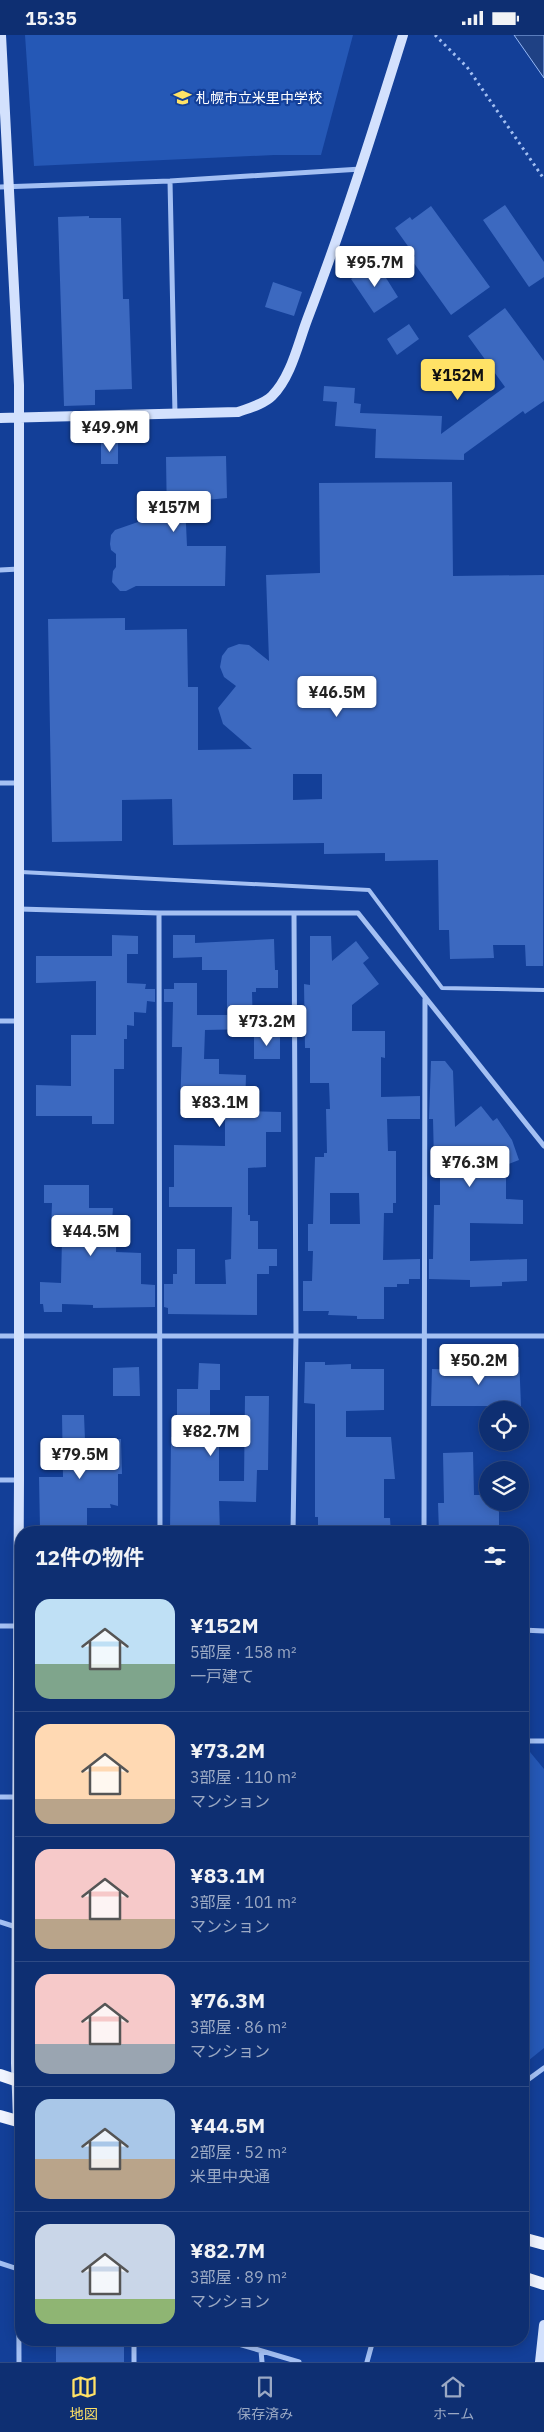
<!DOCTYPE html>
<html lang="ja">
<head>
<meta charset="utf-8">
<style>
	:root { --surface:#0e2f72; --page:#1c3b7a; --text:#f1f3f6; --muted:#9ba9c4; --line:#2e4a84; --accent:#ffe266 }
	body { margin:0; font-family:"IBM Plex Sans","Noto Sans JP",sans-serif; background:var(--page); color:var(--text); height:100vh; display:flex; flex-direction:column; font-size:19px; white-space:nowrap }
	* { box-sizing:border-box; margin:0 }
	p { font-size:16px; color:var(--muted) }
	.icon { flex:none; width:28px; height:28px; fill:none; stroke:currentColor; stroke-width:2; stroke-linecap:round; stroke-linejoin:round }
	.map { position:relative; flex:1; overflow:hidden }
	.drawer { position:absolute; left:15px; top:1491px; width:514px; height:820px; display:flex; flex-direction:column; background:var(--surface); border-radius:20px; box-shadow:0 2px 12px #0003,0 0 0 1px var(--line) }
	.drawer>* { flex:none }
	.tools { position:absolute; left:479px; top:1366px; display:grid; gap:10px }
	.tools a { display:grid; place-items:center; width:50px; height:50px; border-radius:50%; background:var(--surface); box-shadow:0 2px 12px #0003,0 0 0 1px var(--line); font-size:25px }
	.price { position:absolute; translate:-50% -42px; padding:0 11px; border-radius:5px; background:#fff; color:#222; font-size:16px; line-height:32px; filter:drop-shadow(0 1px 2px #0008) }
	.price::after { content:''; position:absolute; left:50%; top:30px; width:15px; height:11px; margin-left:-8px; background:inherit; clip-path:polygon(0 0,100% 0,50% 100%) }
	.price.current { background:var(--accent); color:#111 }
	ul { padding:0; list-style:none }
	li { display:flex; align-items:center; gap:15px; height:125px; padding:0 20px }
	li+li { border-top:1px solid var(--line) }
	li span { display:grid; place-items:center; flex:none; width:140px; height:100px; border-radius:15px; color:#555 }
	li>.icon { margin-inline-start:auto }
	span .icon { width:60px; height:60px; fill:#fffc; stroke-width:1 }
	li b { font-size:21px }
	h2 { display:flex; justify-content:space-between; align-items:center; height:60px; padding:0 20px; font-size:21px }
	.status { display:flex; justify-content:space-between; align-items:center; height:35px; padding:0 25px; background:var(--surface); direction:ltr }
	.status svg { height:14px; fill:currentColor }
	.tabs { display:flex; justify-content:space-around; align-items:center; height:70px; border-top:1px solid var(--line); background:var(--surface); font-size:14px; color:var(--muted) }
	.tabs a { display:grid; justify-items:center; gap:2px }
	.tabs .current { color:var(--accent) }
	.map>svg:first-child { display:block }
	.green { fill:#2558b6 }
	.water { fill:#1f4184; stroke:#96b9f6 }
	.building { fill:#3c69c0; fill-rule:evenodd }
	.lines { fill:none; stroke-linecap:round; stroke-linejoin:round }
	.path { stroke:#a4c0f3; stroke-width:3; stroke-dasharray:2.5 4; stroke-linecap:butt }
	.lane { stroke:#a4c0f3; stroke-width:4 }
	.street { stroke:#a4c0f3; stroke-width:5 }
	.secondary { stroke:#d3e1fd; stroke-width:10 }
	.primary { stroke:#f0f4ff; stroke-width:12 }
	.labels { text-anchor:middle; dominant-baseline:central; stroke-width:4.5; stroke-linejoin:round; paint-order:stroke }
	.poi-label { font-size:14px; fill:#fff; stroke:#133f98; text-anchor:start }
</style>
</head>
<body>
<div class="status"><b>15:35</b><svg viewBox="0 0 49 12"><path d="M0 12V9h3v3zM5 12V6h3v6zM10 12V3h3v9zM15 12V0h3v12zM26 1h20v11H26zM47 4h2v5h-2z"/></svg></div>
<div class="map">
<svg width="544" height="2327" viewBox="0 0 544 2327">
	<rect width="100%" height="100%" fill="#133f98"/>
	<path class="green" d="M25,0H353L321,120H274L34,131Z
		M522,1717H530L544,1734V2013L523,2030Z"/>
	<path class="water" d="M514,0H544V43Z"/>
	<path class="building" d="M505,170L544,227V242L529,252L483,185Z
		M431,171L490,252L451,280L411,224L415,221L395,193L410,182L412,185Z
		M89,181V183H121L123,264H129L132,354L95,355V370L64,371L58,182Z
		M376,227L398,262L374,278L351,244Z
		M273,247L302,257L294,281L265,272Z
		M505,273L544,326V366L525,379L523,376L464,419V425L375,423L376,394L335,391L337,367L323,366L324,351L355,353L354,368L361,369L360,378L442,381L441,399L505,352L468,301Z
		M409,289L419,304L397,320L387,304Z
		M101,408H118V429H101Z
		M226,421L227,463L185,467L187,511H226L225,551H136L126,556H120L112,547L113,536L116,532V519L111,515L110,509L111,500L115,495L138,487H167L166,422Z
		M452,447L453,541L544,540L543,931H526L525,910H493L494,923L450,924L449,895H439L438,825L385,826V818L324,819V808L173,810L172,764L122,765V806L52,807L48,584L125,583V595L187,594L188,652H198V715L252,714L223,689L218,673L236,651L224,642L220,632L222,621L228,613L239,609L249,610L269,626L266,540L320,538L319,448ZM293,739H322V764L293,765Z
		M112,900L138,901V919H127V948L146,949L145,954H155V967L147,966L146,978L134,977V991L127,990V1004H124V1034H114V1089H92V1081H36V1050L71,1051V1000H96V946L36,948V921H112Z
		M173,900H195V908L274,904L275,935H278V953H256V957H252L253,994L205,995L204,1024H219V1039L246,1040L245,1076L281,1077V1097H266V1132L248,1133V1180H250V1186H258V1214H277V1231H269V1239H257V1280L168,1279V1273L164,1272V1249H173V1239H177V1214H195V1249H226L225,1225L231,1224L232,1172H169V1152H174V1110L225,1111V1074H180L182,1012H172L173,967H164V954H174V948H197V980H227V935H202V922L173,923Z
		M310,901H331L332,926L356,906L369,923L363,928L379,949L352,970V996H385V1023L381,1022V1062L420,1061V1084H387L388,1116H396V1168H393V1178H384L383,1225L420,1224V1244H409V1249H397V1252H384V1284H357V1281L328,1280L329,1276H303V1246H312L313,1216H308V1189H313L315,1122H324V1118H327L326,1074H330L329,1048H310V1013H305L304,949L310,950ZM330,1158H359L360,1189H330Z
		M254,1001H280V1024H254Z
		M431,1026H445L453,1036L455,1092L481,1071L493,1086L497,1083L512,1105L519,1125L506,1130V1164L523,1165V1189L470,1188V1226L527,1224V1246L502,1247V1251L470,1252V1245L429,1244V1224H433L434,1170H440V1133L439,1127H434L433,1084H429Z
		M44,1150H89V1173H113L112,1187H117L116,1217L141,1218V1249L155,1250V1272L93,1273V1270L62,1269V1277H44L43,1269H40V1247L61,1248L62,1204H54V1195H51L52,1168H44Z
		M494,1322H519L521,1371H431L432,1334L461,1335V1340H493Z
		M305,1327H325V1330L351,1329V1334H384V1375L346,1376V1402H391L395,1444H384V1483H390L391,1498H318V1482H315V1369L304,1368Z
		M199,1328L220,1329V1355H210V1402H219V1446H244L245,1361H269L268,1435H257L256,1467L219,1466L220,1498H170L171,1402H177V1354H198Z
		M139,1332L140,1361H113V1333Z
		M62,1380H84L85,1405L121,1404L122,1439H118V1471L110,1469L111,1473H87V1493H74V1498H43V1493H40L39,1442H63Z
		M473,1417L474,1460H488V1468H499V1496L439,1497L438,1468H444L443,1418Z
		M56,2305L124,2306V2327H56Z"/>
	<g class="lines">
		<path class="path" d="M435,0L467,32L544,144"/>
		<path class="lane" d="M21,837L369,855L442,953L544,955"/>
		<path class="street" d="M170,146L175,379
			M0,152L170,146L361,134
			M0,535L19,534
			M0,748H19
			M19,874L159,878H358L544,1111
			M159,878L160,1498
			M0,986H18
			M0,1301H544
			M0,1445H19
			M293,1498L296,1300L294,878
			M424,1498L425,964
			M0,1591H19
			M522,1595L544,1596
			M522,1706H544
			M0,1762H17
			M0,1887L16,1892
			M522,2049L544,2033
			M18,2086L19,2327
			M0,2228L21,2235
			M134,2305V2327
			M225,2305L299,2327
			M261,2316L262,2327
			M367,2327L373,2305"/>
		<path class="secondary" d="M1,0L19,350V1445L16,2028L18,2086
			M0,383L238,377C249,373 264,369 272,361C291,342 298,309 307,285C343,191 373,96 403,0
			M540,2327L544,2290"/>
		<path class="primary" d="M0,2040L21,2047
			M0,2081L21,2087
			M522,2203L544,2209
			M522,2242L544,2249"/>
	</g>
	<defs>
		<symbol id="school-bare" viewBox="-9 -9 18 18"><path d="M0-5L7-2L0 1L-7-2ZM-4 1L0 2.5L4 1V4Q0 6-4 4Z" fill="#ffe266" stroke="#133f98" stroke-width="2.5" paint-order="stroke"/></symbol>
	</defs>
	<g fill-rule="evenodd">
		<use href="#school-bare" x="170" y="50" width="25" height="25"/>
	</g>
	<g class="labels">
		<g class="poi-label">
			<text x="196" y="63">札幌市立米里中学校</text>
		</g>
	</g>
</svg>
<div class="tools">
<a><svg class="icon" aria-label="locate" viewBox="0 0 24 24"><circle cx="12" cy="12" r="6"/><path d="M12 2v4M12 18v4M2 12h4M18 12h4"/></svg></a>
<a><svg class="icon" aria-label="layers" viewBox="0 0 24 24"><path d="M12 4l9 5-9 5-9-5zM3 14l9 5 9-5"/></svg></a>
</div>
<b class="price" style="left:375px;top:253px">¥95.7M</b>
<b class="price current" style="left:458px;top:366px">¥152M</b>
<b class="price" style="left:110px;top:418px">¥49.9M</b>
<b class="price" style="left:174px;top:498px">¥157M</b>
<b class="price" style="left:337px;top:683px">¥46.5M</b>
<b class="price" style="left:267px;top:1012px">¥73.2M</b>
<b class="price" style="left:220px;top:1093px">¥83.1M</b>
<b class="price" style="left:470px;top:1153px">¥76.3M</b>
<b class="price" style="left:91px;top:1222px">¥44.5M</b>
<b class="price" style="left:479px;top:1351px">¥50.2M</b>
<b class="price" style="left:211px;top:1422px">¥82.7M</b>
<b class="price" style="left:80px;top:1445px">¥79.5M</b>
<section class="drawer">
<h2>12件の物件<svg class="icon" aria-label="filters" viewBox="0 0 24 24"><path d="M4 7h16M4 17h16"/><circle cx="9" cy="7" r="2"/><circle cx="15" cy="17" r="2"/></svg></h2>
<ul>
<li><span style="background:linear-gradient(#bfe0f5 65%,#7fa58c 0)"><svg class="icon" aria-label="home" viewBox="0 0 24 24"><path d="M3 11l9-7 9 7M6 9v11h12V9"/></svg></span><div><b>¥152M</b><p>5部屋 · 158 m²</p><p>一戸建て</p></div></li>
<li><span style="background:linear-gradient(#ffd9b3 75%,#b9a48a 0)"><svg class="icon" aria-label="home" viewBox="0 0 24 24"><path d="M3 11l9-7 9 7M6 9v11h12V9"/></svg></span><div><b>¥73.2M</b><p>3部屋 · 110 m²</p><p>マンション</p></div></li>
<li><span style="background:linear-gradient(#f6c9c9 70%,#b9a48a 0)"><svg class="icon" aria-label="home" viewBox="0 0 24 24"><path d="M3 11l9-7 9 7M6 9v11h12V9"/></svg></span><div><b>¥83.1M</b><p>3部屋 · 101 m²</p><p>マンション</p></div></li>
<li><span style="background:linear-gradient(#f6c9c9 70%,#9aa5b1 0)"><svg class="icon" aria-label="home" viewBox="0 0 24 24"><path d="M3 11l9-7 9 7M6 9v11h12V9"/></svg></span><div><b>¥76.3M</b><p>3部屋 · 86 m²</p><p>マンション</p></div></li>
<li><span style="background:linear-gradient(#a9c7e8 60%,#b9a48a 0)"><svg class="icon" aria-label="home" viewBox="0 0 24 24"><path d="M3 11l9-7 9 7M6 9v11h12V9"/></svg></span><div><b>¥44.5M</b><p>2部屋 · 52 m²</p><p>米里中央通</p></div></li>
<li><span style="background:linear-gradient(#c9d6e8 75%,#8fb573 0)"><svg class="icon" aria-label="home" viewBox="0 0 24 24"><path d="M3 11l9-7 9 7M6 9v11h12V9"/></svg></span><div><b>¥82.7M</b><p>3部屋 · 89 m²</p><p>マンション</p></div></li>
</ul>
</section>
</div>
<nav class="tabs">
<a class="current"><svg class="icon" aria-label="map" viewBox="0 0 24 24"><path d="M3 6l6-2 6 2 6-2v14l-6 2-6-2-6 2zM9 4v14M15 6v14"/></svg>地図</a>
<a><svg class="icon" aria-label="saved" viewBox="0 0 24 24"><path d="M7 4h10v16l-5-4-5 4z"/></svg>保存済み</a>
<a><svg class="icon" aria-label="home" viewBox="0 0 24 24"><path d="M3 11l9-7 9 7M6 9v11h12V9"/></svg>ホーム</a>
</nav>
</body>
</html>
